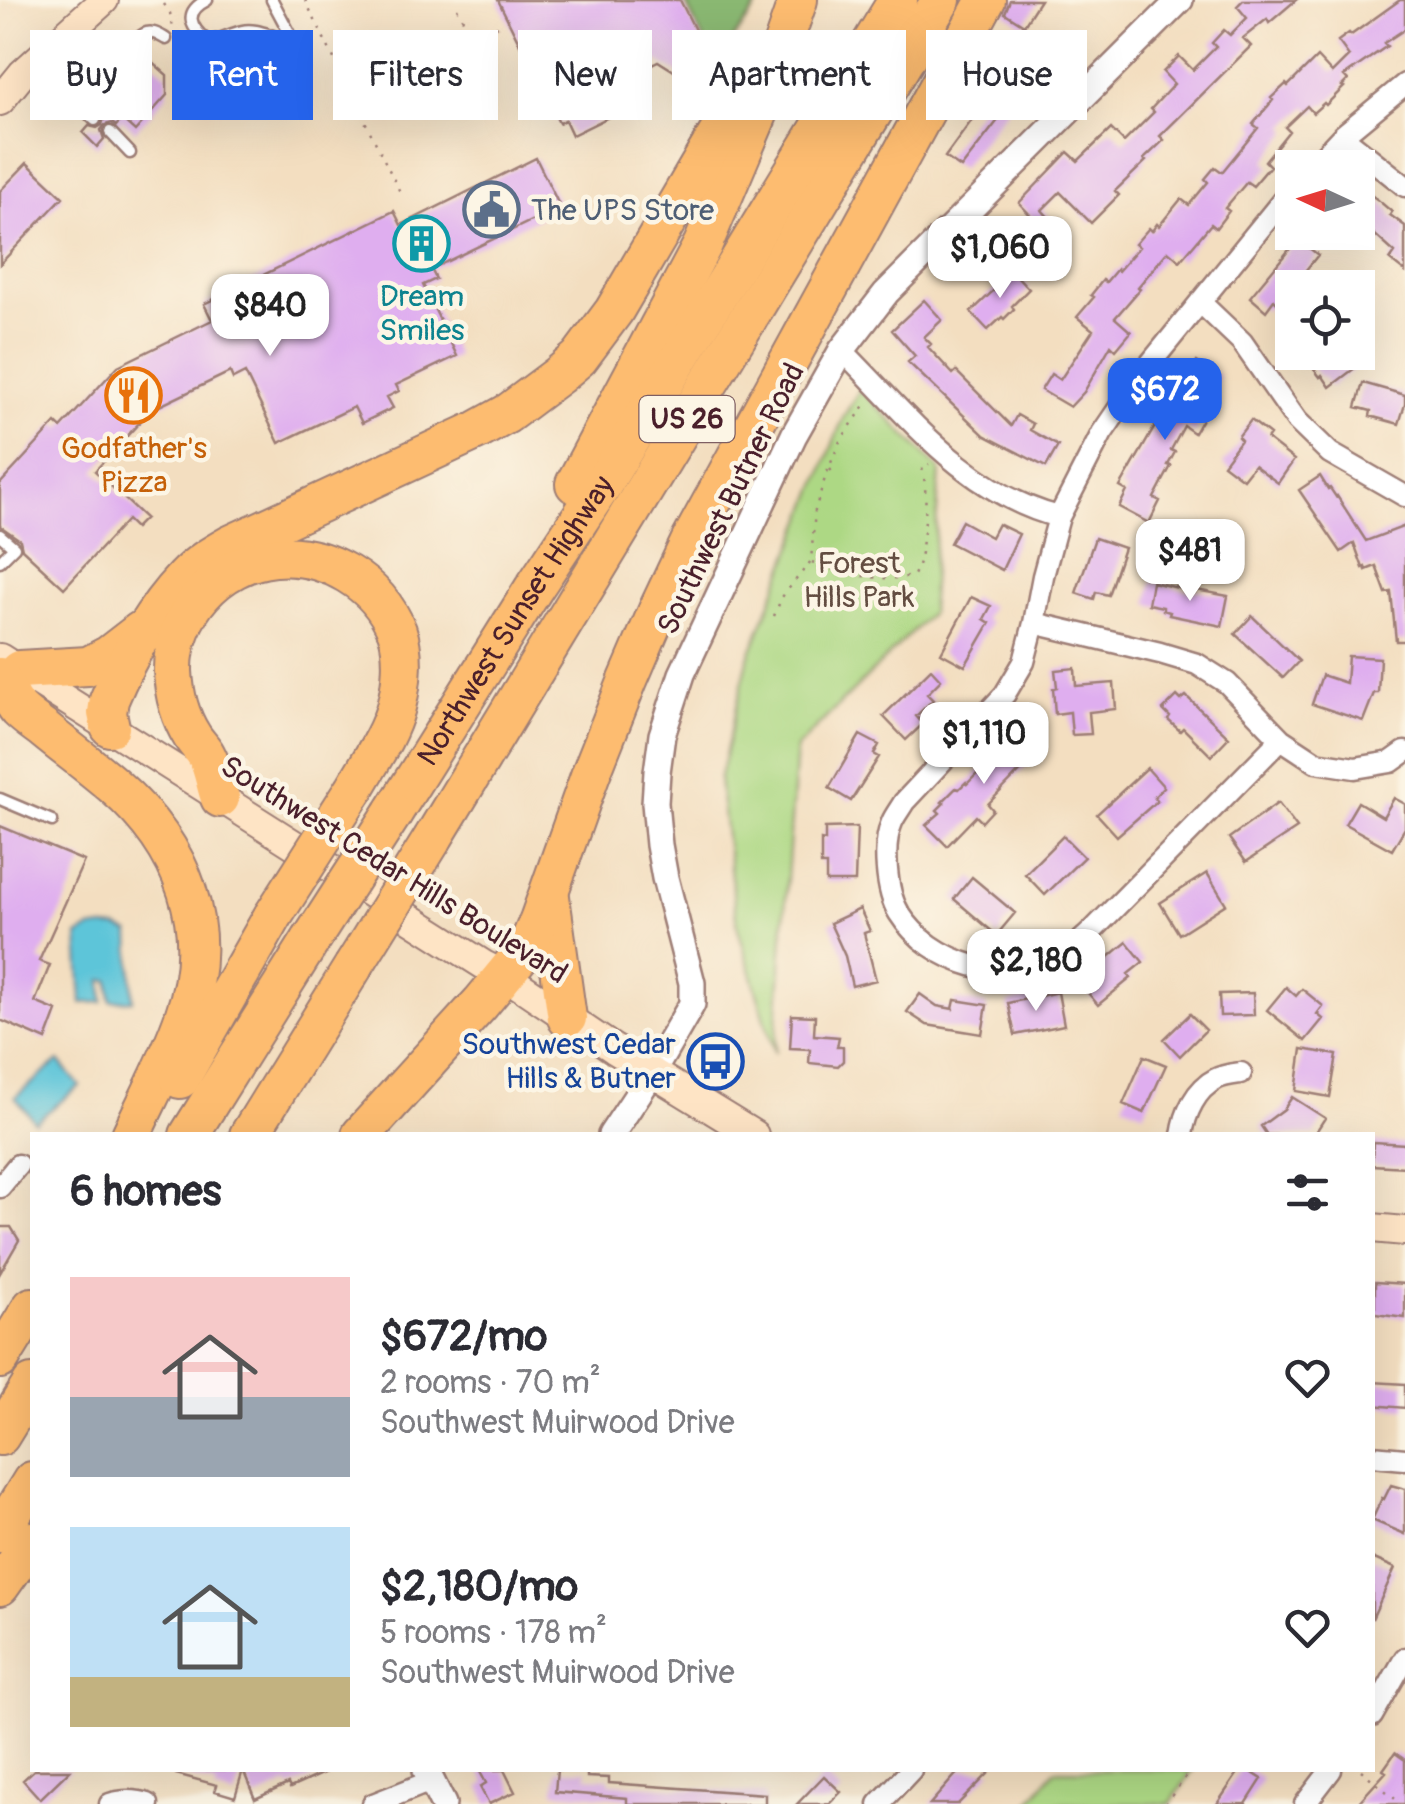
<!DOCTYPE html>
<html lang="en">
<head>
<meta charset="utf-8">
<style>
	:root { --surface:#fff; --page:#f2f2f3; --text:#2b2b33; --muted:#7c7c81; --accent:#2563eb }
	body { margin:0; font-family:Pangolin,sans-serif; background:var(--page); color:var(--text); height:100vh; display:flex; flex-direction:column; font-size:38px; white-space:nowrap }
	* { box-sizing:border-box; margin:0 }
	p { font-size:32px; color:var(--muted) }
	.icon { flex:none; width:55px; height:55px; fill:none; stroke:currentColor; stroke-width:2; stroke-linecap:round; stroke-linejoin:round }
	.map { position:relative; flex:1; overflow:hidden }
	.sheet { position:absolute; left:30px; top:1132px; width:1345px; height:640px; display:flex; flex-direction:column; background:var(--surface); border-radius:0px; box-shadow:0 10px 40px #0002 }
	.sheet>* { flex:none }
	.guide { position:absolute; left:30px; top:30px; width:1345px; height:90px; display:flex; gap:20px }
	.needle { width:65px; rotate:274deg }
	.controls { position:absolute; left:1275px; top:150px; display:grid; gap:20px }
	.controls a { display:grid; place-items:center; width:100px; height:100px; border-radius:0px; background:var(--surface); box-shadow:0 10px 40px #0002; font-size:50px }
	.price { position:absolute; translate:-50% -85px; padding:0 22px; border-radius:20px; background:#fff; color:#222; font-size:32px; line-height:65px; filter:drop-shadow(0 2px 5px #0008) }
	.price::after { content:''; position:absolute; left:50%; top:60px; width:30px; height:22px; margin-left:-15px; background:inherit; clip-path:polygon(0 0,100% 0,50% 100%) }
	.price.current { background:var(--accent); color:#fff }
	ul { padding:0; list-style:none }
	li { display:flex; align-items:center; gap:30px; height:250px; padding:0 40px }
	li span { display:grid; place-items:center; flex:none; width:280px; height:200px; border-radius:0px; color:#555 }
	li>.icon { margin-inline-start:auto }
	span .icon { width:120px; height:120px; fill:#fffc; stroke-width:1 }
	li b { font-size:42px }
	h2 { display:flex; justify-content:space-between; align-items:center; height:120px; padding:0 40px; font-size:42px }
	.tag { padding:0 35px; border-radius:0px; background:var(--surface); box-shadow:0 10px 40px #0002; font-size:35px; line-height:90px }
	.tag.current { background:var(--accent); color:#fff }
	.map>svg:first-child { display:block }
	.green { fill:#add884; stroke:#7c7c58; stroke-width:2.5 }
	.forest { fill:#8ab872; stroke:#6a6c4e; stroke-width:2.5 }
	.water { fill:#5dc5d9; stroke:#547282; stroke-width:2.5 }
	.building { fill:#dfaeef }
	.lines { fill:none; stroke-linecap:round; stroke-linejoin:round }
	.motorway-tunnel { stroke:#d1b8a2; stroke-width:38; stroke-dasharray:38 19; stroke-linecap:butt }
	.service-casing { stroke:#9e7e76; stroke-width:15 }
	.minor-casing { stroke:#9e7e76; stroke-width:25 }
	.tertiary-casing { stroke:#9e7e76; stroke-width:30 }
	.secondary-casing { stroke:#9e7e76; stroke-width:32 }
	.motorway-casing { stroke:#9e7e76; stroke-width:42 }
	.path { stroke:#9e7e76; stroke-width:2.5; stroke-dasharray:2.5 8; stroke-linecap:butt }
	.service { stroke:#fff; stroke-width:10 }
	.minor { stroke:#fff; stroke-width:20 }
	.tertiary { stroke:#fff; stroke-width:25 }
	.secondary { stroke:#fee4c5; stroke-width:28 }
	.motorway { stroke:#fdbc6f; stroke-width:38 }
	.motorway-bridge-casing { stroke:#9e7e76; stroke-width:42; stroke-linecap:butt }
	.motorway-bridge { stroke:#fdbc6f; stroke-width:38 }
	.labels { text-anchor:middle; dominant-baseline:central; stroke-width:9; stroke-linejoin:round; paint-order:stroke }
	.shield { fill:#fcf5e5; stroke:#7f5f63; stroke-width:2.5 }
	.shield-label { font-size:28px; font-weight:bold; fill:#4a1f2b }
	.service-label { font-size:30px; fill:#4e5e75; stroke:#fcf5e5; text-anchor:start }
	.culture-label { font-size:30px; fill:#0d838f; stroke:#fcf5e5 }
	.food-label { font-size:30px; fill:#c56008; stroke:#fcf5e5 }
	.street-label { font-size:30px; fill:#4a1f2b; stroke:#fcf5e5 }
	.park-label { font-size:30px; fill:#634d41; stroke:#fcf5e5 }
	.transit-label { font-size:30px; fill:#164399; stroke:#fcf5e5; text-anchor:end }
</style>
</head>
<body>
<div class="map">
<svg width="1405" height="1804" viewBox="0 0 1405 1804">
	<rect width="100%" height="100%" fill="#fcf5e5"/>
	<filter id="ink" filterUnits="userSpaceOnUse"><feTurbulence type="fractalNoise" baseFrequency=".01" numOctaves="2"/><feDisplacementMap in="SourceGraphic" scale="20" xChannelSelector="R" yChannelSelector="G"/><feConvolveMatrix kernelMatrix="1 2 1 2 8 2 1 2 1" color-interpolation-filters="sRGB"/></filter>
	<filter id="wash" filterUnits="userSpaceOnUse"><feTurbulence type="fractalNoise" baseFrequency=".0048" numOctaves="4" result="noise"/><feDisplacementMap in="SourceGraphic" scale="40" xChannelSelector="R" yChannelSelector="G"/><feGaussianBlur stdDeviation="2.25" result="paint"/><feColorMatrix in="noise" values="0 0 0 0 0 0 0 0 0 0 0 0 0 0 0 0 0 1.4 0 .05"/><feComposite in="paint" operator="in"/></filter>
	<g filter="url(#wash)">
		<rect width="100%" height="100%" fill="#f3dec0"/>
		<path class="green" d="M860,389L940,470L930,614L796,748L775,1053L737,925L719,780L748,660L844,416Z
			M1055,1770H1193L1170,1804H1028Z"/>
		<path class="forest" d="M684,0H760L754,11L715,64Z"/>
		<path class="water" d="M104,927L118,928L130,933L133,1000L111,1001L109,980H102L103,1002L82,1003L78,936L90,929Z
			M59,1061L80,1086L35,1122L15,1097Z"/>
		<g id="blocks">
			<path class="building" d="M498,0H680L703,46L682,76L658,61L624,78L637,103L572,135L565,120L559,123Z
				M1010,0H1040L1024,25L1005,13Z
				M1243,0H1296L1269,23L1267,19L1243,38L1251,46L1160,136L1164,140L1144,159L1146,161L1115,191L1119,195L1091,223L1060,192L1042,210L1050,219L1046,224L1066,245L1050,260L1037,248L1028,257L1011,240L1033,218L1019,203L1068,152L1078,161L1111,129L1124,142L1154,112L1151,109L1174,84L1163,72L1179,56L1193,70L1216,47L1212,43L1224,30L1230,35L1247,18L1237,6Z
				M1400,0H1405V29L1384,43L1387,46L1344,76L1348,80L1342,86L1344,87L1326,105L1324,103L1313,113L1307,106L1285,127L1289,131L1265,161L1270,166L1253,186L1247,182L1225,208L1229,211L1216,228L1211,224L1180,261L1168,251L1138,287L1140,289L1115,318L1131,332L1116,350L1111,345L1084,392L1070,407L1041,390L1051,374L1060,380L1093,330L1077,317L1094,297L1091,295L1103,280L1106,282L1117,269L1118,271L1139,247L1135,244L1149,228L1152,231L1157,224L1159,226L1181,199L1189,205L1208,182L1205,179L1215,167L1222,172L1258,128L1253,124L1273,100L1271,98L1286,84L1288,86L1317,57L1332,73L1349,56L1338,41L1349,33L1351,35Z
				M1022,25L1061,50L1045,76L1037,70L961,168L945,157L1017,58L1006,50Z
				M139,50L167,75V95L135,131L122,119L116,126L112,123L105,125L101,130L104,139L97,147L83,133L89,126L97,128L102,125L104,118L101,114L105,109L104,90Z
				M536,158L560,207L431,269L436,279L423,285L457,356L396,385L399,391L387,397L393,408L362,423L354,407L279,443L245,373L233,379L230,372L151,410L95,471L145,518L135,528L127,520L64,588L22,549L20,540L0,526V484L56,423L61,428L118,366L212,320L204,304L394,211L401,225Z
				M27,163L63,197L0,264V191Z
				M1358,186L1378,200L1392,212L1390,215L1405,226V272L1390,260L1395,253L1374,234L1372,237L1358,224Z
				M1298,239L1318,255L1293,286L1295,287L1285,299L1283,298L1278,304L1274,300L1266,311L1250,297Z
				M1013,272L1029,289L1012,306L1014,309L1004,319L1002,317L988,330L971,312Z
				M924,300L942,320L924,337L931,344L928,347L953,374L956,371L1011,426L1017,415L1033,424L1030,430L1058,446L1046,467L984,435L908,362L915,356L892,330Z
				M1358,351L1363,357V362L1330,387L1322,375L1320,377L1301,352H1333L1339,361L1350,352Z
				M1197,362L1219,376L1196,415L1202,419L1194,433L1184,426L1171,450L1175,452L1168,465L1171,466L1154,498L1160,501L1149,523L1119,507L1127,491L1120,487L1172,397L1170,396L1182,377L1186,380Z
				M1363,383L1405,395V404L1399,424L1370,416L1371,411L1356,407Z
				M1251,420L1270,435L1267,439L1294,460L1278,483L1254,465L1243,479L1223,464L1241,440L1238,437Z
				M1320,476L1328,489L1330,488L1336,497L1337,496L1366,541L1405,526V641H1396L1391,592L1386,593L1376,566L1366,570L1365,567L1363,568L1354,543L1341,552L1299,490Z
				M962,521L991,537L998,524L1019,534L1002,570L950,543Z
				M1095,538L1124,548L1108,595L1096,592L1094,599L1076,593Z
				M1152,582L1195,592L1196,590L1228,596L1222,626L1169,615L1170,612L1163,610V607L1148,604Z
				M971,597L991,606L984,619L990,623L965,666L941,653Z
				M1252,616L1299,661L1283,678L1235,634Z
				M1348,656L1380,658L1378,693H1374L1363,721L1312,704L1322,675L1346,683Z
				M1075,668L1076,686L1114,683L1116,709L1089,712L1091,734L1072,735L1070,712L1055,714L1053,688L1057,687L1055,670Z
				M931,669L941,680L927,694L933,700L916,716L923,724L906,740L883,716Z
				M1177,696L1181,700L1186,696L1229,737L1211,756L1183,728L1180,731L1168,720L1170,717L1163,710Z
				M1027,724L1043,740L1032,751L1036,755L988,804L993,810L982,822L976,816L947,846L926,825L940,813L937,810L944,803L942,802L956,788L959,789L966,782L967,784Z
				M860,735L879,745L874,754L879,757L851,801L829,788Z
				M1147,768L1164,787L1154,797L1157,801L1117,836L1097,814Z
				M1394,798L1405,804V828L1392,850L1345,824L1358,802L1383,817Z
				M1278,803L1297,828L1246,862L1229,838Z
				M0,826L84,861L39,961L50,965L35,1002L57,1011L46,1040L0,1020Z
				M857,827L855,882H826V865H821V840L825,841V828Z
				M1063,836L1084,857L1045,895L1025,874Z
				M1207,873L1226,904L1179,934L1160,903Z
				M972,877L1015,913L1000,931L999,937L995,936L994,933L954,899Z
				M860,909L870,931L864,933L876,980L852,986L845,956L830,923Z
				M1127,942L1143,962L1128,974L1131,978L1098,1005L1079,982Z
				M1286,987L1296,996L1302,989L1323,1006L1317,1014L1323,1019L1305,1041L1267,1010Z
				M1058,992L1064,1025L1015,1035L1008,1003Z
				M1253,993L1254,1015L1220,1016L1219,994Z
				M920,994L937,1006L953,1009L955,1000L987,1005L982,1034L927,1025L907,1012Z
				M1190,1014L1206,1030L1180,1056L1164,1039Z
				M792,1015L815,1016L814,1035L839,1037L837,1047H843V1061L838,1066L809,1063L810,1049L790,1048Z
				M1302,1049L1337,1055L1330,1097L1296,1091Z
				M1144,1056L1166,1065L1144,1113L1123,1104Z
				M1292,1097L1325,1118L1314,1135H1267L1261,1126L1284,1109Z
				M1373,1142L1405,1144V1167L1372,1165Z
				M0,1227H11L19,1240L0,1273Z
				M1375,1282L1405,1284V1318L1375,1314Z
				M1372,1382L1405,1384V1408L1372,1405Z
				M1391,1485L1405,1489V1534L1372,1520L1382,1498L1384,1499Z
				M1372,1558L1395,1568L1372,1619Z
				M1395,1753L1405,1760V1804H1357L1386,1772L1383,1770Z
				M34,1770H70L40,1799L23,1780Z
				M176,1770H330L290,1788L288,1784L255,1799L243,1770L235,1797L215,1791L217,1785L176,1774Z
				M479,1770H504L515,1792L489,1804L480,1787L486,1783Z
				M557,1770H587V1777L609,1778V1783L765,1794V1804H627V1798L555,1792Z
				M960,1770H992L958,1804H930Z
				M1240,1770H1248L1262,1779L1246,1804H1217Z
				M824,1776L841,1792L829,1804H797Z"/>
		</g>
	</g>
	<g filter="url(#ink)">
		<use href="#blocks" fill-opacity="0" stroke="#9e7e76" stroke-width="2.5"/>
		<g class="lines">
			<path class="motorway-tunnel" d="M719,132L775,44"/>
			<defs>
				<path id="service" d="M207,0C184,12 189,26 207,41C220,41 229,34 242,31C254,28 266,34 277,37
					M272,0L289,32
					M95,120C88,114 85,109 87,99C89,92 136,37 144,34C152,30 159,35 166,39
					M110,132L130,153
					M0,535L14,547L0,561
					M0,799L52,821"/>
				<path id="minor" d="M1342,136L1405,186
					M1312,168L1342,136L1405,84
					M1200,302L1242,342L1297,421L1330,453L1405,496
					M842,350C906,414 967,494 1059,517
					M1034,623L1160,653L1197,664L1227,683L1281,739L1316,762L1355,768L1391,762L1405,752
					M1281,739L1092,931C1083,939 1073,949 1063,956C1009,988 931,964 899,913C886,892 882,845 892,822C895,815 900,809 904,802L1005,694L1024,662L1034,623L1043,576L1059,517L1102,433L1145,370L1292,189
					M1182,1135C1185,1113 1196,1089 1216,1079C1223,1075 1234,1074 1241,1073
					M0,1187L18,1165
					M1372,1456L1405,1459
					M1372,1716L1405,1658
					M110,1804C121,1800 136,1800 148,1804
					M373,1804L431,1781
					M879,1804L911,1770
					M1305,1804L1331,1770"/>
				<path id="tertiary" d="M611,1135L652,1073L692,1004V983L665,878L659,845L655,803L657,772L662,735L682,674L794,435L842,350L886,293L1180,0
					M426,1770L443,1804"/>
				<path id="secondary" d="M0,101L22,74L104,0
					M0,658L484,965L504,975L614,1049L754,1135
					M1372,1228L1405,1231"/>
				<g id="motorway">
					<path d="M575,484L703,244L761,107L798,0"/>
					<path d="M19,670L88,666L109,655L140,631"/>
					<path d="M0,677C6,688 11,701 19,710C26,717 35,723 43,729C66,748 91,766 114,786C183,846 216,928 184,1017C170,1058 149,1096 131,1135"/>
					<path d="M110,727L107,713L109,700C127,657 152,612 184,578C197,564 214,554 230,545L478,430L507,414L559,375L579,358L614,311L719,132"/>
					<path d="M220,798C215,785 213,767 206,755C202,748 196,743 192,736C180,717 174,693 173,671C172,614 218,562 275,557C326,552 378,583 397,631C405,654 402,684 396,707C389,735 369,763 355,788"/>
					<path id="s1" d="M393,813L534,588L601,487L898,0"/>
					<path d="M433,838L941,0"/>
					<path d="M550,897L567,1018"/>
					<path d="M180,1079L273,916"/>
					<path d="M189,1135L311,940"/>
					<path d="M249,1135L353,967"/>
					<path d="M361,1135L481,1003L528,946L539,920L591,773L628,680L658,610L691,540L986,0"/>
					<path d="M0,1359L32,1307"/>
					<path d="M0,1436L32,1384"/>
					<path d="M0,1533L32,1481"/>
					<path d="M0,1586L32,1541"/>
				</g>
			</defs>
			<use href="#service" class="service-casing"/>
			<use href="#minor" class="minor-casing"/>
			<use href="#tertiary" class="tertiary-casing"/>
			<use href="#secondary" class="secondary-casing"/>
			<use href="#motorway" class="motorway-casing"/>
			<path class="path" d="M305,0L400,192
				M164,4L170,13L173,27
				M457,8L472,37
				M465,44L484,58
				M200,54L209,58L220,54
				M355,98L498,26
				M830,469L836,477
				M812,562C837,573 888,584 914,575C925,555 929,490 922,468L929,464
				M774,616L782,597L811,561L815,510L826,475L840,441L866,404
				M1361,1770L1401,1804
				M1165,1804L1191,1770"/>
			<use href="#service" class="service"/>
			<use href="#minor" class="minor"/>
			<use href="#tertiary" class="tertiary"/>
			<use href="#secondary" class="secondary"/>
			<use href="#motorway" class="motorway"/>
			<defs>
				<path id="motorway-bridge" d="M273,916L355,788
					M311,940L393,813
					M353,967L433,838"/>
			</defs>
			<use href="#motorway-bridge" class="motorway-bridge-casing"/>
			<use href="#motorway-bridge" class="motorway-bridge"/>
		</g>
	</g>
	<defs>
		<symbol id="civic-ring" viewBox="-11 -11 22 22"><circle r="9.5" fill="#fcf5e5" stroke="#5c6f8a" stroke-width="1.5"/><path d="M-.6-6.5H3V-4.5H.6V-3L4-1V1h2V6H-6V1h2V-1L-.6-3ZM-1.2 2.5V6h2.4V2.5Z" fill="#5c6f8a"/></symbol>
		<symbol id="building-ring" viewBox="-11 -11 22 22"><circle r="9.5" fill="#fcf5e5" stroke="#0f9aa8" stroke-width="1.5"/><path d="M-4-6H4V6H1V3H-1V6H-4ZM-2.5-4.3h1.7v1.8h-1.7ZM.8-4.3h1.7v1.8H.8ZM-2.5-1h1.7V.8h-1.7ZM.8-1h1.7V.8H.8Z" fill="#0f9aa8"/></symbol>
		<symbol id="restaurant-ring" viewBox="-11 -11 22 22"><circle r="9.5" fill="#fcf5e5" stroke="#e8710a" stroke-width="1.5"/><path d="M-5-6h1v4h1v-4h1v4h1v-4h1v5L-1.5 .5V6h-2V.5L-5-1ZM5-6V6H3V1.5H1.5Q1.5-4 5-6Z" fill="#e8710a"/></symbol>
		<symbol id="bus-ring" viewBox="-11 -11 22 22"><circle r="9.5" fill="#fcf5e5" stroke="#1a4fb4" stroke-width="1.5"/><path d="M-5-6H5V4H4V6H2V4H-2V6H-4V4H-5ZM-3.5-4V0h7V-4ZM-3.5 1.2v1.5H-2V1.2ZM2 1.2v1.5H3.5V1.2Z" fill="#1a4fb4"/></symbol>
	</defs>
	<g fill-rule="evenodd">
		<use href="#civic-ring" x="460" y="178" width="63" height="63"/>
		<use href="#building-ring" x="390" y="212" width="63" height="63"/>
		<use href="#restaurant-ring" x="102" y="364" width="63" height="63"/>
		<use href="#bus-ring" x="684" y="1030" width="63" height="63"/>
	</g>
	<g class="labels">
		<rect class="shield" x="639.5" y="396" width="95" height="46" rx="8"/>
		<g class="shield-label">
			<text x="687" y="419">US 26</text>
		</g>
		<g class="service-label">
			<text x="531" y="210">The UPS Store</text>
		</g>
		<g class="culture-label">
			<text x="422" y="296">Dream<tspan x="422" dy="34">Smiles</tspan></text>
		</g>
		<g class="food-label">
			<text x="134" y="448">Godfather's<tspan x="134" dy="34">Pizza</tspan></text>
		</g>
		<g class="street-label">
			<text transform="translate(731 499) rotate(-64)">Southwest Butner Road</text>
			<text stroke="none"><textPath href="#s1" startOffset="228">Northwest Sunset Highway</textPath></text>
			<text transform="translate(394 870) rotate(32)">Southwest Cedar Hills Boulevard</text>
		</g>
		<g class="park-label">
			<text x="859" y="563">Forest<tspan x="859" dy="34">Hills Park</tspan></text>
		</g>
		<g class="transit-label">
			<text x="676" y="1044">Southwest Cedar<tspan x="676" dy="34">Hills &amp; Butner</tspan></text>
		</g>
	</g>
</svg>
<div class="controls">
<a><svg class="needle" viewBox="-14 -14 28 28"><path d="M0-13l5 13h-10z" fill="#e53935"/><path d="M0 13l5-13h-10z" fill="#7c7c81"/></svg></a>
<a><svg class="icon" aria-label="locate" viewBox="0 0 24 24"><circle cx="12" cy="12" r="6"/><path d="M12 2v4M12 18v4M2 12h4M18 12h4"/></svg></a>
</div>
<b class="price" style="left:1000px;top:301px">$1,060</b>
<b class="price" style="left:270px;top:359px">$840</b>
<b class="price current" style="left:1165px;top:443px">$672</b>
<b class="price" style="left:1190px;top:604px">$481</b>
<b class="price" style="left:984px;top:787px">$1,110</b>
<b class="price" style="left:1036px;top:1014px">$2,180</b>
<div class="guide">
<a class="tag">Buy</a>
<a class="tag current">Rent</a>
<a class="tag">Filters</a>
<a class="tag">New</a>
<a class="tag">Apartment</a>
<a class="tag">House</a>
</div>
<section class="sheet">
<h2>6 homes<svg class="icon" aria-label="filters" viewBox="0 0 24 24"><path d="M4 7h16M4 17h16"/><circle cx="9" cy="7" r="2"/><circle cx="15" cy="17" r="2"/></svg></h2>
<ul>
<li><span style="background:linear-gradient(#f6c9c9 60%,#9aa5b1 0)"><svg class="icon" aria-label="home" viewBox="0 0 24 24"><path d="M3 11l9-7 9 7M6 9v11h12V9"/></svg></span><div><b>$672/mo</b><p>2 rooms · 70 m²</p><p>Southwest Muirwood Drive</p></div><svg class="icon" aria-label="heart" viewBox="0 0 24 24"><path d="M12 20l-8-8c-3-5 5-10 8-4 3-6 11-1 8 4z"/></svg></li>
<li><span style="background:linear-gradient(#bfe0f5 75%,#c2b280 0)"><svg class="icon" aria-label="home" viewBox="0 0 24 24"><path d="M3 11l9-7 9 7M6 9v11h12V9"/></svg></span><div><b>$2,180/mo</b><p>5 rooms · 178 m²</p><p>Southwest Muirwood Drive</p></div><svg class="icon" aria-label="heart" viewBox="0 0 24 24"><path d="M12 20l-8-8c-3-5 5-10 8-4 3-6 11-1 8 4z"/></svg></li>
</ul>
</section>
</div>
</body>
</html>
